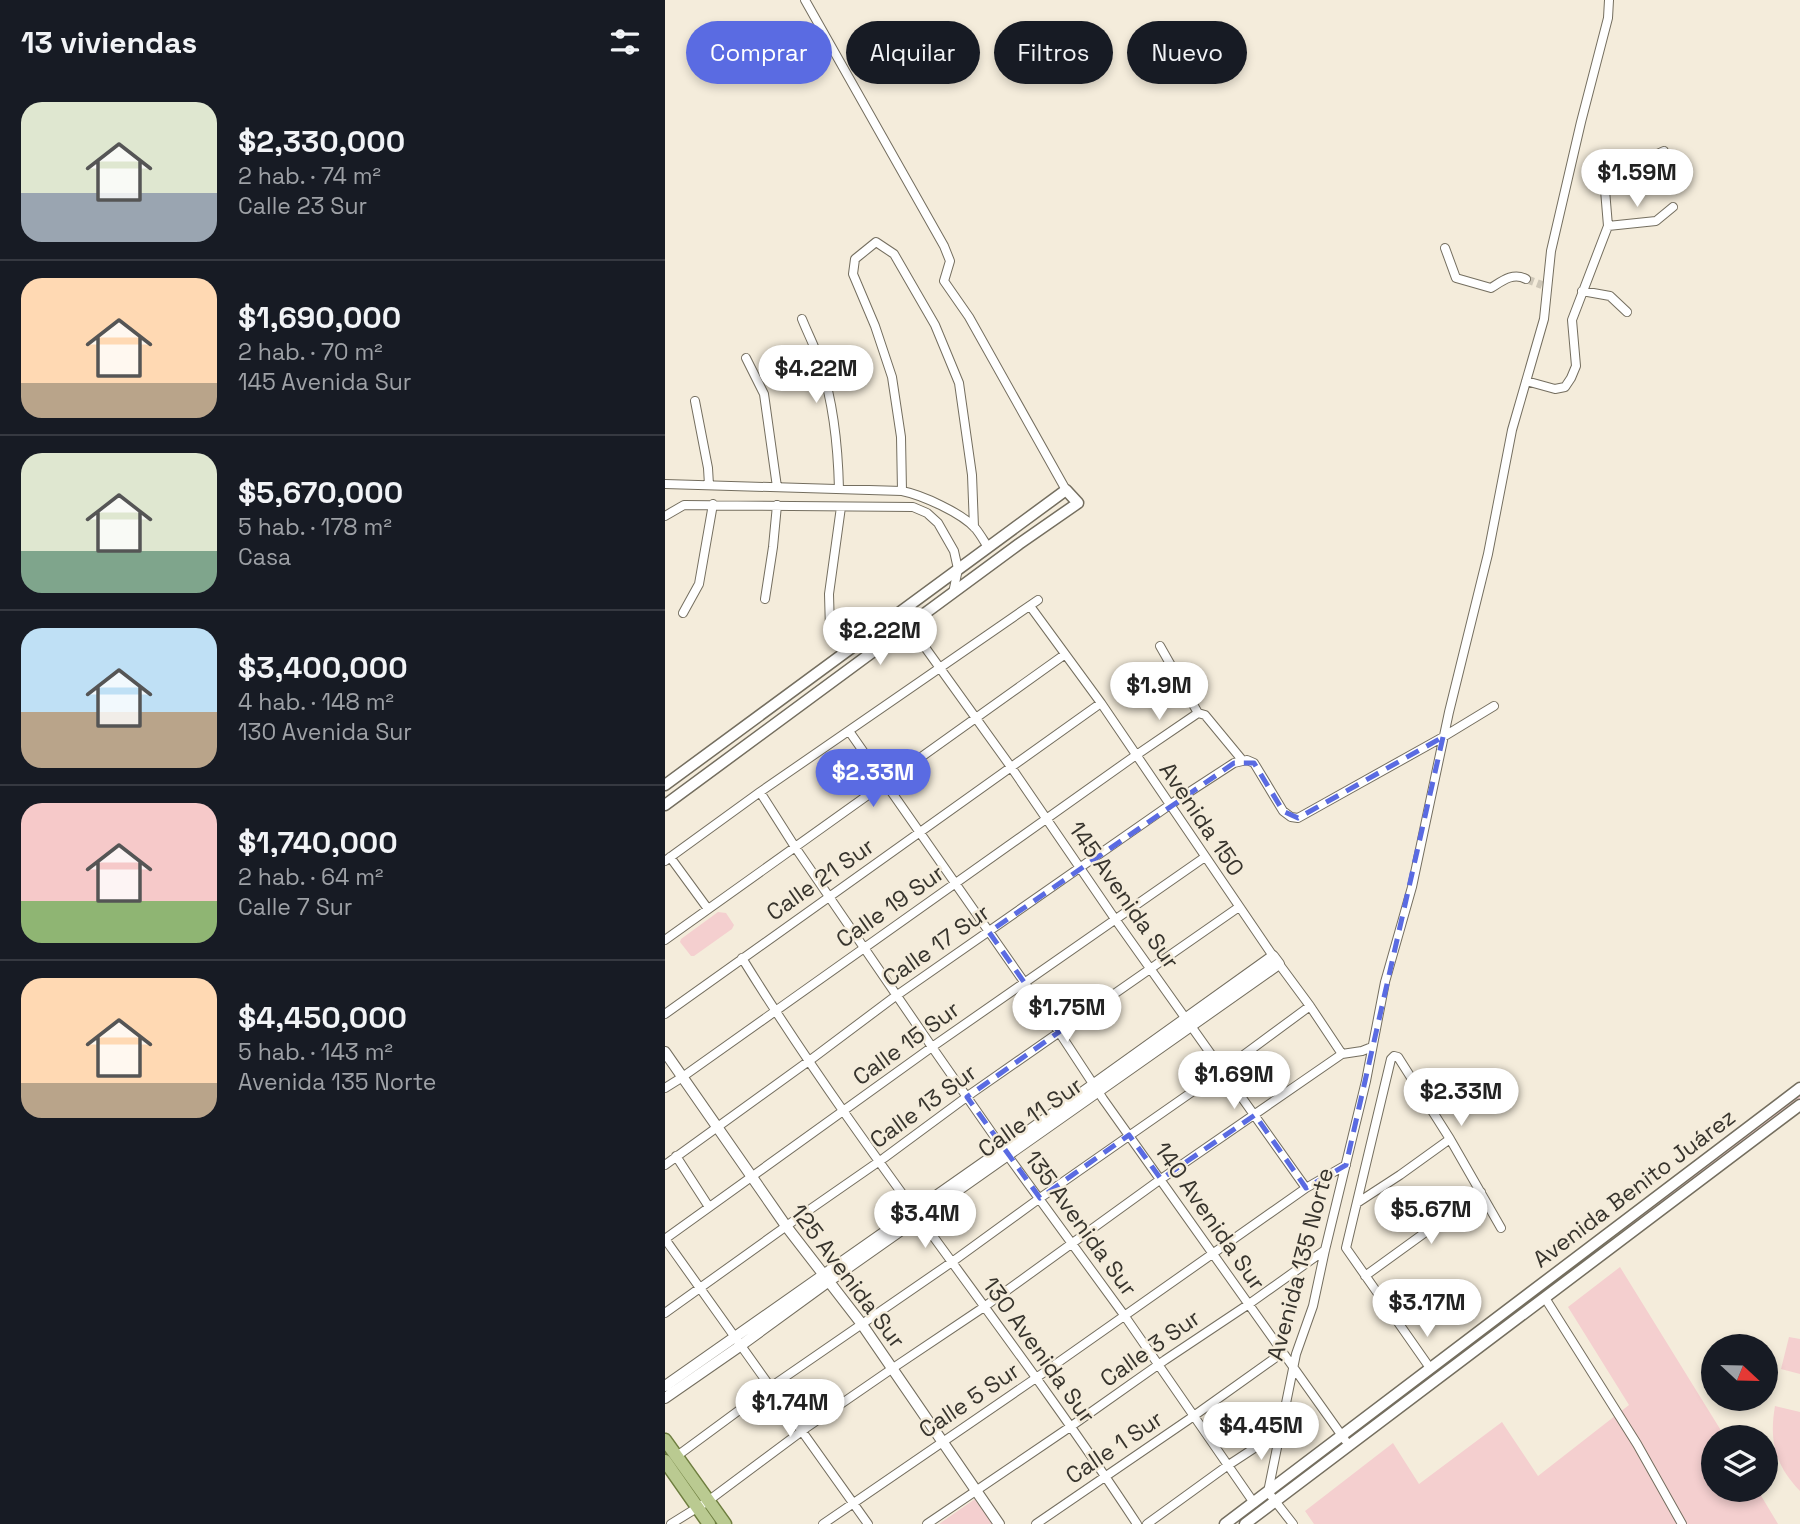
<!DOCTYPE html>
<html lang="es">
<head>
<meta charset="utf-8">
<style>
	:root { --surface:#171b24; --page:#242831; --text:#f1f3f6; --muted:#9ea1a6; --line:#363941; --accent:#5a6be2 }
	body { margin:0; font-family:"Space Grotesk",sans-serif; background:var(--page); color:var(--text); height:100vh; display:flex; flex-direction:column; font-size:26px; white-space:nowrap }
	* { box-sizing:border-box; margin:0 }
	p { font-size:23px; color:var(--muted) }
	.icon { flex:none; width:38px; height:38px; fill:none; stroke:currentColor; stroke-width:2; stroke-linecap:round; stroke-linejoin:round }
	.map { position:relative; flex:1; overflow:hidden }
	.drawer { display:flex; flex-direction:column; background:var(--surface); width:665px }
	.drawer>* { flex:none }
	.hud { position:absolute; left:21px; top:21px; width:665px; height:63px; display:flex; gap:14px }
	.needle { width:46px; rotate:112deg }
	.controls { position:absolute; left:1036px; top:1334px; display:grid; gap:14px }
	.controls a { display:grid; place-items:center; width:77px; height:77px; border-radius:50%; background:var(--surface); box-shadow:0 4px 10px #0003; font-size:35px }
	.price { position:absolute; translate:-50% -60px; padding:0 16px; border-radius:24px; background:#fff; color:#222; font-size:23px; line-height:46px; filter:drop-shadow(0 2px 4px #0008) }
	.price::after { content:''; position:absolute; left:50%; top:42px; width:21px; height:16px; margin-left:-10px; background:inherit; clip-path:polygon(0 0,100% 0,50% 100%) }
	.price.current { background:var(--accent); color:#fff }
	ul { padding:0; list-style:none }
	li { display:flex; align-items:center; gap:21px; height:175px; padding:0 21px }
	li+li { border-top:2px solid var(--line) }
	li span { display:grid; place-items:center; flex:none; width:196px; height:140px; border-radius:21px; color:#555 }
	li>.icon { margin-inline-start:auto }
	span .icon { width:84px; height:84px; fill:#fffc; stroke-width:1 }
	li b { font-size:30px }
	h2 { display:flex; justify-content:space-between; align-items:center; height:84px; padding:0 21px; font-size:30px }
	.pill { padding:0 24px; border-radius:32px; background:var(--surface); box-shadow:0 4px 10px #0003; font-size:24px; line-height:63px }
	.pill.current { background:var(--accent); color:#fff }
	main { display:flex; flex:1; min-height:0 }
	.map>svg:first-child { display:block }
	.green { fill:#f4cfcf }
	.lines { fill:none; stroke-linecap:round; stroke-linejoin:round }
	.minor-tunnel { stroke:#cec7b8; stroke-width:8; stroke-dasharray:8 4; stroke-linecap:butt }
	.minor-casing { stroke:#746e5f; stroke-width:10 }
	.tertiary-casing { stroke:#746e5f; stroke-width:12 }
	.secondary-casing { stroke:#746e5f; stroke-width:13 }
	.primary-casing { stroke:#6e7e3f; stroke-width:15 }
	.minor { stroke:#fff; stroke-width:8 }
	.tertiary { stroke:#fff; stroke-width:10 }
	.secondary { stroke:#fff; stroke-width:10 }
	.primary { stroke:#baca91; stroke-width:12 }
	.marked { fill:none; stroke:#5a6be2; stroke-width:5; stroke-dasharray:14 9; stroke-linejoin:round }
	.labels { text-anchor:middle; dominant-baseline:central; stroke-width:5; stroke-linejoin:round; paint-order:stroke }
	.street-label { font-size:23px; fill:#37342d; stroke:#f4ecdb }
</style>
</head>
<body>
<main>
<section class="drawer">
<h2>13 viviendas<svg class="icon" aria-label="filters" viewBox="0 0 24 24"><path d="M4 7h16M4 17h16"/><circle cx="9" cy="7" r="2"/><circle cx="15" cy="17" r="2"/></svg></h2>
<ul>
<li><span style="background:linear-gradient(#dfe7d0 65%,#9aa5b1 0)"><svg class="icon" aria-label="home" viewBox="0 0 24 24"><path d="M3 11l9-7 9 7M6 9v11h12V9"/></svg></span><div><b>$2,330,000</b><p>2 hab. · 74 m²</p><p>Calle 23 Sur</p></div></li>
<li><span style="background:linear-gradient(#ffd9b3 75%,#b9a48a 0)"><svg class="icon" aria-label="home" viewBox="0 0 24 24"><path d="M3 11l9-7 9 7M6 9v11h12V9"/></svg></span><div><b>$1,690,000</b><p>2 hab. · 70 m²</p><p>145 Avenida Sur</p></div></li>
<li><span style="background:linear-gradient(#dfe7d0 70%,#7fa58c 0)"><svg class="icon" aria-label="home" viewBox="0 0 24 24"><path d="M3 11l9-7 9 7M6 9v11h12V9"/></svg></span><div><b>$5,670,000</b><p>5 hab. · 178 m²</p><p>Casa</p></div></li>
<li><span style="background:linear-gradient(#bfe0f5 60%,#b9a48a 0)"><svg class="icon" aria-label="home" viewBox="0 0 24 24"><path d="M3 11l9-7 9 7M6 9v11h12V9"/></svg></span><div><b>$3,400,000</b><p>4 hab. · 148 m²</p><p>130 Avenida Sur</p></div></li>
<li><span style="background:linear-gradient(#f6c9c9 70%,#8fb573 0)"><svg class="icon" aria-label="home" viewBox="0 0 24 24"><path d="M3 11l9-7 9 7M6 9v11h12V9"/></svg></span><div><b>$1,740,000</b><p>2 hab. · 64 m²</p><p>Calle 7 Sur</p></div></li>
<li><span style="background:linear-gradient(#ffd9b3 75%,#b9a48a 0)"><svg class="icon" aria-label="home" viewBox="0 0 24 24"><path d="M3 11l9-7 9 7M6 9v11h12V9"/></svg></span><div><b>$4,450,000</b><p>5 hab. · 143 m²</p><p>Avenida 135 Norte</p></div></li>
</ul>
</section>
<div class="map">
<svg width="1135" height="1524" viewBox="0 0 1135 1524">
	<rect width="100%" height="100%" fill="#f4ecdb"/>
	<path class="green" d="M53,912L61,913L69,925L67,929L29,956H26L15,942L16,939Z
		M1135,1095V1100L964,1229H962L961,1226Z
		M930,1249L934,1250L687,1437H685V1435Z
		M955,1267L1060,1437H1048V1489H1092L1113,1524H649L640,1511L728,1443L754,1484L837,1422L873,1476L964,1405L903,1307Z
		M1124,1337L1135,1339V1374L1116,1369Z
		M1110,1406L1135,1412V1491C1110,1465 1104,1441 1110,1406Z
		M310,1499L328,1524H274Z"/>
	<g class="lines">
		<path class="minor-tunnel" d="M861,279L877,285"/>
		<defs>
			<path id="minor" d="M140,0L279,246L285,261L279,281L304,317L401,490
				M943,226L991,221L1008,207
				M780,248L791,278L826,288C837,281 848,272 861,279
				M917,291L945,296L962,312
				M137,319C143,334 151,349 156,365C169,405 173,447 174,489
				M81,358L99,394L112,487
				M861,381L890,389L900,387L906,378L911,366L907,320L943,226L939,178L999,151
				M30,401L43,468L44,485
				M0,484L237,491C257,495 297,513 311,529C315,534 319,541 323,547
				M237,491L236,437L227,377L210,326L188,274L190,259L211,242L229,254L270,325L294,383L307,475L309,527
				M0,516L19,505L248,507L262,513L273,523L289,551L293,569L288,593
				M100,599L108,547L112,505
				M365,606L436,703L608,956
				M18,613L34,584L48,504
				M244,625L346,767L450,919L641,1188
				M165,630L164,594L176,507
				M495,646L533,713L540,715L578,761
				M184,731L394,1032L438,1099L680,1440
				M95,792L130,847L267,1047L343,1156L459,1315L589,1503
				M5,857L43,909
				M0,861L95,792L373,600
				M0,940L399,655
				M77,958C198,1154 346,1332 472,1524
				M614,964L645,1006L677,1054
				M0,1014L436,703
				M0,1088L16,1078L467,758L533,713
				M11,1156L44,1207
				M0,1165L148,1058L228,998L509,802L569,763L582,760L589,763L618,811L626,817L633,818L778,737L829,706
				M692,1203L735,1175L785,1139
				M700,1276L816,1192
				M880,1298L972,1444L1017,1524
				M0,1313L134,1217L219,1158L307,1093L574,907
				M765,1368L681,1248L726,1059L729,1056L733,1057L785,1139L836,1228
				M12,1456L107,1386L287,1262L375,1198L557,1071L645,1006
				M6,1524L43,1501L141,1428L231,1366L319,1307L496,1179L677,1054L697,1051L707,1047
				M158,1524L371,1378L641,1188L681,1165
				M203,1524L0,1239L267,1047L540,857
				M262,1524L405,1427L500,1360L584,1304L660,1250
				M371,1524L523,1420L617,1353
				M482,1524L562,1466L614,1432
				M628,1524L603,1492L631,1354L648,1306L660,1250L701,1081L720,982L747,887L784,712L823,554L847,430L879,319L886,251L916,122L943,18L944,0"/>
			<path id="tertiary" d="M0,1052L121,1226L196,1323L334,1524
				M0,1386L348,1142L608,956L614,964L164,1281L75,1346L0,1398"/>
			<path id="secondary" d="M0,785L401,490L413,503L354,544L0,805
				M560,1524L1135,1088
				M580,1524L1135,1105"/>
			<path id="primary" d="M0,1440L60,1524
				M0,1461L44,1524"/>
		</defs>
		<use href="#minor" class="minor-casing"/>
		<use href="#tertiary" class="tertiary-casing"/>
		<use href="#secondary" class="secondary-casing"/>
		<use href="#primary" class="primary-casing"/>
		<use href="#minor" class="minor"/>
		<use href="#tertiary" class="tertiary"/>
		<use href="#secondary" class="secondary"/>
		<use href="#primary" class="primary"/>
	</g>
	<path class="marked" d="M778,737L681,1165L641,1188L590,1115L496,1179L464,1135L375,1198L302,1097L394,1032L324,932L569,763H589L618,811L633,818Z"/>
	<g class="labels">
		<g class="street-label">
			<text transform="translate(537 819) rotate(56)">Avenida 150</text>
			<text transform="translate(155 879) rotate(-35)">Calle 21 Sur</text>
			<text transform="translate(459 895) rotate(55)">145 Avenida Sur</text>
			<text transform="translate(225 906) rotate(-35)">Calle 19 Sur</text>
			<text transform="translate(271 945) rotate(-35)">Calle 17 Sur</text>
			<text transform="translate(241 1043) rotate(-36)">Calle 15 Sur</text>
			<text transform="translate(258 1106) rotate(-36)">Calle 13 Sur</text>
			<text transform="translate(365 1117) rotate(-35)">Calle 11 Sur</text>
			<text transform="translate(969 1188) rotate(-37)">Avenida Benito Juárez</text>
			<text transform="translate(545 1216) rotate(55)">140 Avenida Sur</text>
			<text transform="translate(416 1223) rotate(54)">135 Avenida Sur</text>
			<text transform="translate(635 1264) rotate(-75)">Avenida 135 Norte</text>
			<text transform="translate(183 1276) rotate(53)">125 Avenida Sur</text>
			<text transform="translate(485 1348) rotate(-35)">Calle 3 Sur</text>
			<text transform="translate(374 1350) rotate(54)">130 Avenida Sur</text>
			<text transform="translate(304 1400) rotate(-34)">Calle 5 Sur</text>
			<text transform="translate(449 1447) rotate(-34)">Calle 1 Sur</text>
		</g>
	</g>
</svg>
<div class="controls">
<a><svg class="needle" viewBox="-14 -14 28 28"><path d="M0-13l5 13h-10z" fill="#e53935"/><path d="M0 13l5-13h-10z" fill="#9ea1a6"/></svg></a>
<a><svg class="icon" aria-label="layers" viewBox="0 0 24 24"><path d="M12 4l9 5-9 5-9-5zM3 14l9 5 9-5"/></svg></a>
</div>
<b class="price" style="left:972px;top:209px">$1.59M</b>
<b class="price" style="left:151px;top:405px">$4.22M</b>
<b class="price" style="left:215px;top:667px">$2.22M</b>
<b class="price" style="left:494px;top:722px">$1.9M</b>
<b class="price current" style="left:208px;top:809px">$2.33M</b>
<b class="price" style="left:402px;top:1044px">$1.75M</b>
<b class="price" style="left:569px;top:1111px">$1.69M</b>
<b class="price" style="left:796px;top:1128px">$2.33M</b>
<b class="price" style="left:766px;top:1246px">$5.67M</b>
<b class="price" style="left:260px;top:1250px">$3.4M</b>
<b class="price" style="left:762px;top:1339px">$3.17M</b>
<b class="price" style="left:125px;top:1439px">$1.74M</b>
<b class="price" style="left:596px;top:1462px">$4.45M</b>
<div class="hud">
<a class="pill current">Comprar</a>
<a class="pill">Alquilar</a>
<a class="pill">Filtros</a>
<a class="pill">Nuevo</a>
</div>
</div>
</main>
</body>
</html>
